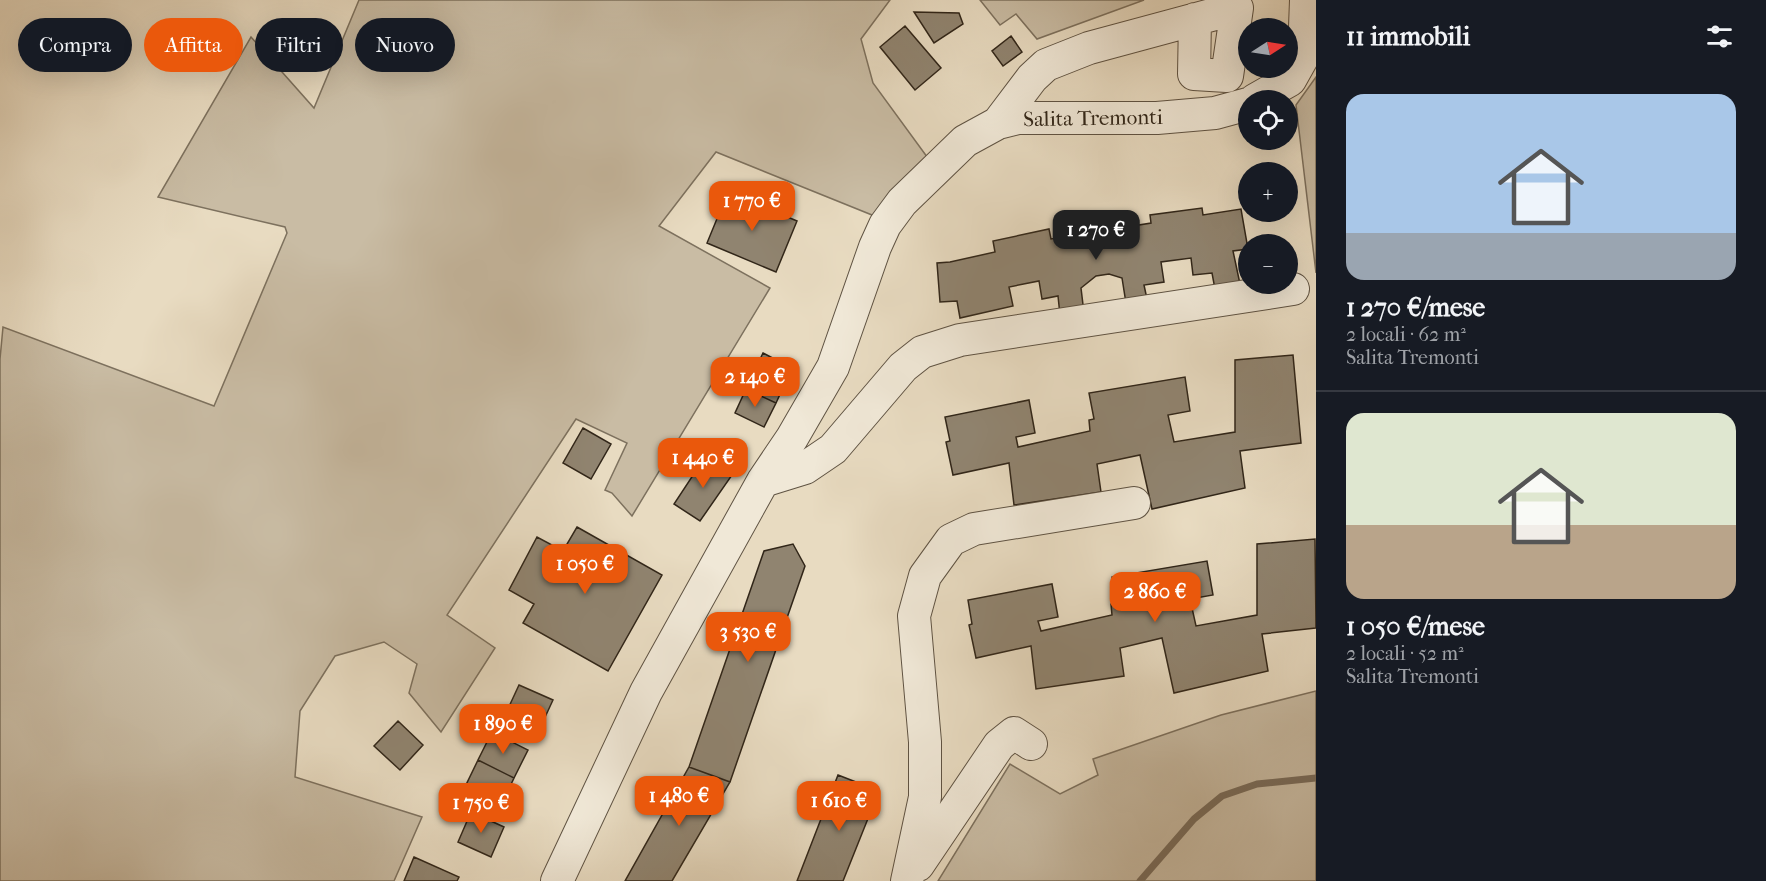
<!DOCTYPE html>
<html lang="it">
<head>
<meta charset="utf-8">
<style>
	:root { --surface:#171b24; --page:#242831; --text:#f1f3f6; --muted:#9ea1a6; --line:#363941; --accent:#ea580c }
	body { margin:0; font-family:"IM FELL French Canon",serif; background:var(--page); color:var(--text); height:100vh; display:flex; flex-direction:column; font-size:22px; white-space:nowrap }
	* { box-sizing:border-box; margin:0 }
	p { font-size:20px; color:var(--muted) }
	.icon { flex:none; width:33px; height:33px; fill:none; stroke:currentColor; stroke-width:2; stroke-linecap:round; stroke-linejoin:round }
	.map { position:relative; flex:1; overflow:hidden }
	.side { display:flex; flex-direction:column; background:var(--surface); width:450px }
	.side>* { flex:none }
	.hud { position:absolute; left:18px; top:18px; width:570px; height:54px; display:flex; gap:12px }
	.needle { width:39px; rotate:78deg }
	.controls { position:absolute; left:1238px; top:18px; display:grid; gap:12px }
	.controls a { display:grid; place-items:center; width:60px; height:60px; border-radius:50%; background:var(--surface); box-shadow:0 6px 24px #0002; font-size:30px }
	.price { position:absolute; translate:-50% -51px; padding:0 14px; border-radius:12px; background:var(--accent); color:#fff; font-size:20px; line-height:39px; filter:drop-shadow(0 2px 3px #0008) }
	.price::after { content:''; position:absolute; left:50%; top:36px; width:18px; height:14px; margin-left:-9px; background:inherit; clip-path:polygon(0 0,100% 0,50% 100%) }
	.price.active { background:#222; color:#fff }
	ul { padding:0; list-style:none }
	li { display:grid; align-content:center; gap:12px; height:318px; padding:0 30px }
	li+li { border-top:2px solid var(--line) }
	li span { display:grid; place-items:center; height:186px; border-radius:18px; color:#555 }
	li>.icon { margin-inline-start:auto }
	span .icon { width:108px; height:108px; fill:#fffc; stroke-width:1 }
	li b { font-size:26px }
	h2 { display:flex; justify-content:space-between; align-items:center; height:72px; padding:0 30px; font-size:26px }
	.tag { padding:0 21px; border-radius:27px; background:var(--surface); box-shadow:0 6px 24px #0002; font-size:21px; line-height:54px }
	.tag.active { background:var(--accent); color:#fff }
	main { display:flex; flex:1; min-height:0 }
	.map>svg:first-child { display:block }
	.green { fill:#c9bca4; stroke:#7d715e; stroke-width:1.5 }
	.lines { fill:none; stroke-linecap:round; stroke-linejoin:round }
	.stream { stroke:#7a6d5c; stroke-width:7 }
	.building { fill:#908470; stroke:#312619; stroke-width:1.5 }
	.minor-casing { stroke:#5f5343; stroke-width:34 }
	.minor { stroke:#f0e8d7; stroke-width:32 }
	.labels { text-anchor:middle; dominant-baseline:central; stroke-width:4.5; stroke-linejoin:round; paint-order:stroke }
	.street-label { font-size:21px; fill:#312619; stroke:#f0e8d7 }
</style>
</head>
<body>
<main>
<div class="map">
<svg width="1316" height="881" viewBox="0 0 1316 881">
	<rect width="100%" height="100%" fill="#e8dbc1"/>
	<filter id="stains"><feTurbulence type="fractalNoise" baseFrequency=".00333" numOctaves="4"/><feColorMatrix values="0 0 0 0 .2 0 0 0 0 .09 0 0 0 0 .02 0 0 0 .5 -.17"/></filter>
	<radialGradient id="worn" r=".72"><stop offset=".6" stop-color="#630" stop-opacity="0"/><stop offset="1" stop-color="#630" stop-opacity=".3"/></radialGradient>
	<path class="green" d="M359,0H890L861,39L873,83L933,165L882,219L716,152L659,226L770,288L632,516L612,493L605,490L627,443L576,419L447,615L495,648L441,732L409,693L417,664L384,642L335,656L300,711L295,777L422,817L394,881H0V359L3,327L214,406L287,233L285,227L158,197L251,37L314,108Z
		M980,0H1144L1037,39L1016,14L1000,25Z
		M1316,77V273L1296,105Z
		M1316,691V881H938L1010,764L1060,794L1098,775L1093,759L1221,715Z"/>
	<g class="lines">
		<path class="stream" d="M1140,881L1194,819L1222,796L1257,784L1316,778"/>
	</g>
	<path class="building" d="M914,12L959,13L963,24L934,43Z
		M905,26L941,68L915,90L880,47Z
		M1011,36L1022,52L1003,66L992,51Z
		M728,192L797,221L776,272L707,243Z
		M1202,208L1203,215L1241,209L1248,249L1233,251L1240,284L1215,289L1212,273L1193,275L1191,258L1161,262L1164,282L1144,285L1147,299L1126,303L1122,278L1109,274L1096,276L1081,288L1084,313L1060,315L1058,296L1042,299L1039,281L1009,287L1013,306L960,318L957,301L940,302L937,263L950,262L995,252L993,241L1049,229L1051,239L1151,223L1150,215Z
		M763,353L792,368L776,403L746,389Z
		M1293,355L1301,443L1240,451L1245,488L1152,509L1140,455L1097,464L1101,492L1014,505L1009,463L953,475L946,442L950,441L945,417L1029,400L1035,433L1016,437L1018,447L1090,431L1089,420L1094,419L1089,393L1185,377L1190,411L1168,415L1174,442L1235,432V360Z
		M746,389L776,403L764,427L735,413Z
		M583,428L611,444L591,479L563,463Z
		M705,457L732,475L700,521L674,504Z
		M577,527L662,575L608,671L523,623L534,604L509,590L537,537L563,551Z
		M1315,539L1316,628L1262,634L1268,671L1174,693L1162,638L1120,648L1124,676L1036,689L1031,646L976,658L969,625L972,624L968,600L1052,584L1058,617L1038,621L1041,631L1112,615L1111,604L1116,603L1112,577L1207,561L1213,595L1190,599L1196,626L1257,615V544Z
		M793,544L805,566L730,782L689,767L764,551Z
		M519,685L553,700L540,728L506,713Z
		M398,721L423,745L400,770L374,746Z
		M492,732L528,750L514,778L478,760Z
		M478,760L514,778L500,807L464,789Z
		M689,767L730,782L672,881H625Z
		M838,775L879,791L843,881H797Z
		M471,812L504,827L491,857L458,842Z
		M414,857L459,877L457,881H404Z"/>
	<g class="lines">
		<defs>
			<path id="minor" d="M1255,100L1290,80L1304,55L1306,0
				M998,123L1032,78L1046,65L1089,48L1237,8L1227,76L1194,74L1195,19
				M763,481L805,468L833,449L903,367L922,352L960,340L1293,289
				M918,865L999,745L1014,733L1031,744
				M557,881L646,692L763,481L792,438L833,367L875,247L885,225L902,202L965,141L998,123L1018,118H1157L1215,113L1248,104
				M907,881L925,797V742L914,616L925,576L951,540L974,529L1134,503"/>
		</defs>
		<use href="#minor" class="minor-casing"/>
		<use href="#minor" class="minor"/>
	</g>
	<g class="labels">
		<g class="street-label">
			<text transform="translate(1093 118) rotate(-1)">Salita Tremonti</text>
		</g>
	</g>
	<rect width="100%" height="100%" filter="url(#stains)"/>
	<rect width="100%" height="100%" fill="url(#worn)"/>
</svg>
<div class="controls">
<a><svg class="needle" viewBox="-14 -14 28 28"><path d="M0-13l5 13h-10z" fill="#e53935"/><path d="M0 13l5-13h-10z" fill="#9ea1a6"/></svg></a>
<a><svg class="icon" aria-label="locate" viewBox="0 0 24 24"><circle cx="12" cy="12" r="6"/><path d="M12 2v4M12 18v4M2 12h4M18 12h4"/></svg></a>
<a>+</a>
<a>−</a>
</div>
<b class="price" style="left:752px;top:232px">1 770 €</b>
<b class="price active" style="left:1096px;top:261px">1 270 €</b>
<b class="price" style="left:755px;top:408px">2 140 €</b>
<b class="price" style="left:703px;top:489px">1 440 €</b>
<b class="price" style="left:585px;top:595px">1 050 €</b>
<b class="price" style="left:1155px;top:623px">2 860 €</b>
<b class="price" style="left:748px;top:663px">3 530 €</b>
<b class="price" style="left:503px;top:755px">1 890 €</b>
<b class="price" style="left:679px;top:827px">1 480 €</b>
<b class="price" style="left:839px;top:832px">1 610 €</b>
<b class="price" style="left:481px;top:834px">1 750 €</b>
<div class="hud">
<a class="tag">Compra</a>
<a class="tag active">Affitta</a>
<a class="tag">Filtri</a>
<a class="tag">Nuovo</a>
</div>
</div>
<section class="side">
<h2>11 immobili<svg class="icon" aria-label="filters" viewBox="0 0 24 24"><path d="M4 7h16M4 17h16"/><circle cx="9" cy="7" r="2"/><circle cx="15" cy="17" r="2"/></svg></h2>
<ul>
<li><span style="background:linear-gradient(#a9c7e8 75%,#9aa5b1 0)"><svg class="icon" aria-label="home" viewBox="0 0 24 24"><path d="M3 11l9-7 9 7M6 9v11h12V9"/></svg></span><div><b>1 270 €/mese</b><p>2 locali · 62 m²</p><p>Salita Tremonti</p></div></li>
<li><span style="background:linear-gradient(#dfe7d0 60%,#b9a48a 0)"><svg class="icon" aria-label="home" viewBox="0 0 24 24"><path d="M3 11l9-7 9 7M6 9v11h12V9"/></svg></span><div><b>1 050 €/mese</b><p>2 locali · 52 m²</p><p>Salita Tremonti</p></div></li>
</ul>
</section>
</main>
</body>
</html>
